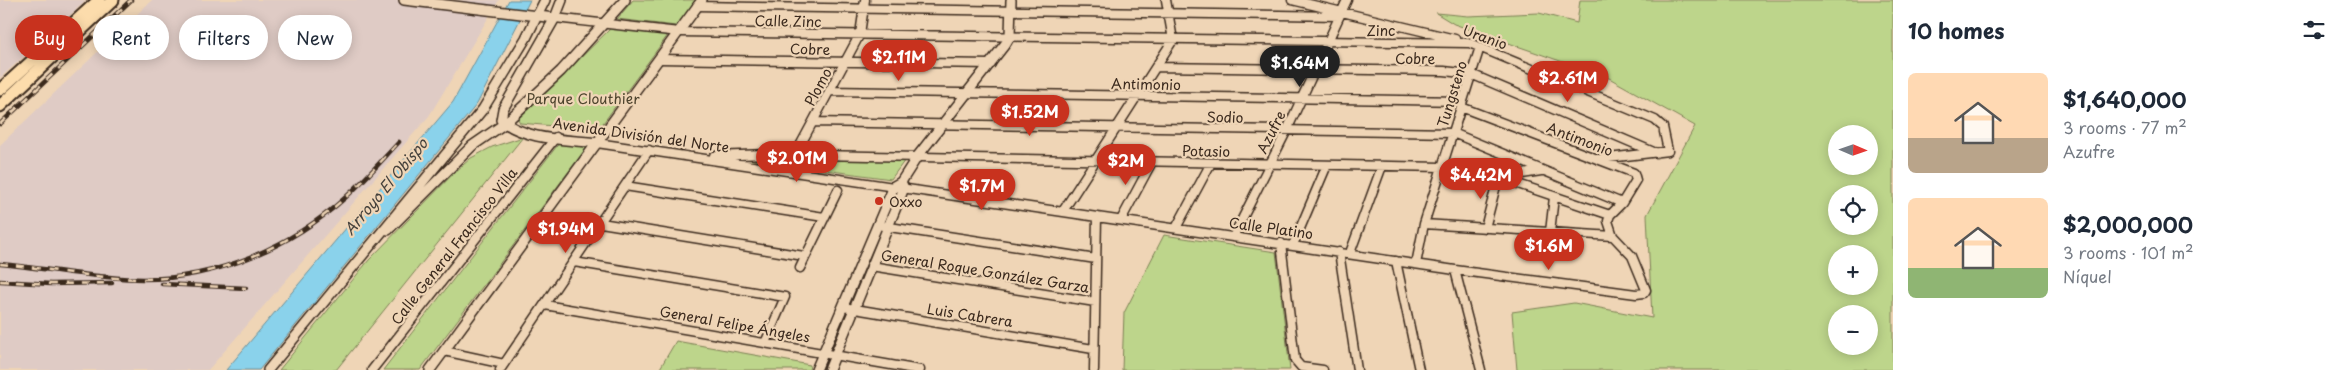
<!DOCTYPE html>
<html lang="en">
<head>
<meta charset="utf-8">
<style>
	:root { --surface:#fff; --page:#f2f2f3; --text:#1f2937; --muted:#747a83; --accent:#c8321e }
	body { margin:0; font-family:"Playpen Sans",sans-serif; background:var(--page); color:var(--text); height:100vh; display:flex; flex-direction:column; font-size:19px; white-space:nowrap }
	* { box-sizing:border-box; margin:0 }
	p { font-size:16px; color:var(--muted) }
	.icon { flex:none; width:28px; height:28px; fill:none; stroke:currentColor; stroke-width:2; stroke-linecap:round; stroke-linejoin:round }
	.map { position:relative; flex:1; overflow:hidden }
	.drawer { display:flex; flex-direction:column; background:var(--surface); width:450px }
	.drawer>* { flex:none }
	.guide { position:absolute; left:15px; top:15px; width:475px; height:45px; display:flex; gap:10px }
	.needle { width:32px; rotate:92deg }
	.buttons { position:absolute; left:1828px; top:125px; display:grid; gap:10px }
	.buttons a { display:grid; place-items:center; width:50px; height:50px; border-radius:50%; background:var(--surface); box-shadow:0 2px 12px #0003; font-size:25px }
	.price { position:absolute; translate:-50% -42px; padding:0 11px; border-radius:18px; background:var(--accent); color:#fff; font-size:16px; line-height:32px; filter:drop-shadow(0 1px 2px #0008) }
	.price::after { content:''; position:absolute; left:50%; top:30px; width:15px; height:11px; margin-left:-8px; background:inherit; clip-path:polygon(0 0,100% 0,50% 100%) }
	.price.on { background:#222; color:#fff }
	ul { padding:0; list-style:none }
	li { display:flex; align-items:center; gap:15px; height:125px; padding:0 15px }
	li span { display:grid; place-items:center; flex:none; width:140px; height:100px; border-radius:8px; color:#555 }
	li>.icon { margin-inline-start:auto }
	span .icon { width:60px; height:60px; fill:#fffc; stroke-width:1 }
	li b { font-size:21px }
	h2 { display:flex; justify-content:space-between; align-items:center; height:60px; padding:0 15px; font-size:21px }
	.pill { padding:0 18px; border-radius:22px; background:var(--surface); box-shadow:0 2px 12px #0003; font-size:18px; line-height:45px }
	.pill.on { background:var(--accent); color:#fff }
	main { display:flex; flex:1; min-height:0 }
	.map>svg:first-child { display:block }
	.built { fill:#dfcbc5 }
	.green { fill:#bdd58b; stroke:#7c8054; fill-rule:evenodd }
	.water { fill:#8ad2eb; stroke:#6a8f99 }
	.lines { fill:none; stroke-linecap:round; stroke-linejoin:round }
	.minor-casing { stroke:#3b2a1e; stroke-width:11 }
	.tertiary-casing { stroke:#3b2a1e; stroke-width:12 }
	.primary-casing { stroke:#3b2a1e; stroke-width:15 }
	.minor { stroke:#efd5b6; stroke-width:8 }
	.tertiary { stroke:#efd5b6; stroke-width:9 }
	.primary { stroke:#fcdcac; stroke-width:11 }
	.rail-casing { stroke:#3b2a1e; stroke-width:4.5 }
	.rail { stroke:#efd5b6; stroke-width:2.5; stroke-dasharray:8; stroke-linecap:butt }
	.poi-dot { fill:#c8321e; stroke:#efd5b6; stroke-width:2 }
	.labels { text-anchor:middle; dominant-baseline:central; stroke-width:4.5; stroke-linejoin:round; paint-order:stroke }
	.street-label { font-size:14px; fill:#3b2a1e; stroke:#efd5b6 }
	.park-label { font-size:14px; fill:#4e442e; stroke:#efd5b6 }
	.poi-label { font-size:14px; fill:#3b2a1e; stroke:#efd5b6; text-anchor:start }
	.water-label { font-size:15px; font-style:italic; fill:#47433d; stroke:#efd5b6 }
</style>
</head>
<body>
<main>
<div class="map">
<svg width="1893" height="370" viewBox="0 0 1893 370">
	<rect width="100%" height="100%" fill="#efd5b6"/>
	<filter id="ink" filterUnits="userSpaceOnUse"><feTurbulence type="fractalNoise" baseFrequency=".02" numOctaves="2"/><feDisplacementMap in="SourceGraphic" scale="10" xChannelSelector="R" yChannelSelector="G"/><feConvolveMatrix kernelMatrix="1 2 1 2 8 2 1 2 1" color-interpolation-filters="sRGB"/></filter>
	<g filter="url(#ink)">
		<path class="built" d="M0,0H87L0,78Z
			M152,0H499L429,116L208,370H0V145Z"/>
		<path class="green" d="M633,0H696L676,26L617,19Z
			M1580,0H1893V370H1517L1512,312L1574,303L1652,318L1647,215L1695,126L1609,78L1454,24L1436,13L1468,16L1539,13L1577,23ZM1836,134H1869V166H1836ZM1836,194H1869V226H1836ZM1836,254H1869V286H1836ZM1836,314H1869V346H1836Z
			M611,28L668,35L598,130L520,123L518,119Z
			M523,137L336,370H279L369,260L455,172L471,158L492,147Z
			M560,142L587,147L420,370H383Z
			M746,157L905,160L891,179L744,159Z
			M1164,235L1276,252L1290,370H1122L1124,313Z
			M676,341L810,365L809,370H659Z"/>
		<path class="water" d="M509,0H530L477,104L259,370H226L453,102Z"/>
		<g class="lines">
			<defs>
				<path id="minor" d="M1292,0L1455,39
					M697,6L1339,16
					M555,18L679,32L1469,43
					M1467,42L1655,120L1663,127L1668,151L1600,159
					M659,59L991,64
					M1157,67L1444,71L1471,74L1656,153
					M829,91L1462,101
					M813,122L1453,133L1622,203
					M597,143L1455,270L1636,294L1644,293L1646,290L1632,256L1613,236L1608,221L1610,215L1622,203L1636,180L1634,173L1461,107
					M795,155L860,34L865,0
					M714,156L766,154L1442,167L1506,180L1610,215
					M625,186L824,217
					M1063,211L1173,40L1166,0
					M1121,220L1152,162
					M601,223L804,256
					M1424,224L1613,236
					M883,226L1096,259
					M1176,228L1211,163
					M1485,228L1498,178L1541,171
					M1550,232L1554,197
					M1233,237L1287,130L1347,0
					M1281,243L1295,360L1301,367L1323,370
					M1293,245L1327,165
					M1339,252L1357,370
					M1350,253L1382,166
					M1396,261L1419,370
					M574,262L785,297L765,343
					M1416,264L1424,224L1480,47
					M871,266L1095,302
					M800,268L838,190
					M1455,270L1481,370
					M545,305L920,370
					M843,307L1093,349
					M444,351L504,364
					M372,370L556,137
					M500,370L649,150
					M1094,370L1097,217"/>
				<path id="tertiary" d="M404,0L555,18
					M562,0L555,18L503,109L501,120C527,141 566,139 597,143
					M388,230L472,146L504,124L561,71L625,0
					M268,370L483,109L526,38L545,0
					M430,370L702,0
					M816,370L894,186L901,182L917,157L1006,43L1010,36L1011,0
					M829,370L904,188L901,182"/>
				<path id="primary" d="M0,90L99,0
					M0,106L113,0"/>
			</defs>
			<use href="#minor" class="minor-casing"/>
			<use href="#tertiary" class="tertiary-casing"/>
			<use href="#primary" class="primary-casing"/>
			<use href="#minor" class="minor"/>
			<use href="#tertiary" class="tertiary"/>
			<use href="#primary" class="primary"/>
			<defs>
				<path id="rail" d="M0,124L131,0
					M0,264C48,268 95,279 143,279C218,279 292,246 346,197C365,180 382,160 399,142
					M0,281L51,284L112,283
					M162,284L246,288"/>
			</defs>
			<use href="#rail" class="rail-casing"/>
			<use href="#rail" class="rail"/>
		</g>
	</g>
	<circle class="poi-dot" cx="879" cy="201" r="5"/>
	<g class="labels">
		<g class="street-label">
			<text transform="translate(788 21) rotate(1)">Calle Zinc</text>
			<text x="1381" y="30">Zinc</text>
			<text transform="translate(1485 37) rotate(20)">Uranio</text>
			<text transform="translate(810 49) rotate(1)">Cobre</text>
			<text x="1415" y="58">Cobre</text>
			<text transform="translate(1146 84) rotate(1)">Antimonio</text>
			<text transform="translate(818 87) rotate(-62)">Plomo</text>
			<text transform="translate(1452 94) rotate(-73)">Tungsteno</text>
			<text transform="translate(1225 117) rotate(1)">Sodio</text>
			<text transform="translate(1271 132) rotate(-63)">Azufre</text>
			<text transform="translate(641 135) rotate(8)">Avenida División del Norte</text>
			<text transform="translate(1580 139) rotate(21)">Antimonio</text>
			<text transform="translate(1206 151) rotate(1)">Potasio</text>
			<text transform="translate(1271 228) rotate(8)">Calle Platino</text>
			<text transform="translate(454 246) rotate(-52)">Calle General Francisco Villa</text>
			<text transform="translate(985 271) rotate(9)">General Roque González Garza</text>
			<text transform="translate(970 315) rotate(9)">Luis Cabrera</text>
			<text transform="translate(735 324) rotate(10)">General Felipe Ángeles</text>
		</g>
		<g class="park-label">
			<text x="583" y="98">Parque Clouthier</text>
		</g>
		<g class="poi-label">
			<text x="889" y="201">Oxxo</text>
		</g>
		<g class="water-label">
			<text transform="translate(385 186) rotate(-50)">Arroyo El Obispo</text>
		</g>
	</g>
</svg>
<div class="buttons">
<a><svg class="needle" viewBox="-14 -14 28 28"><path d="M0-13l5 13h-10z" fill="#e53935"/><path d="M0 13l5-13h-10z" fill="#747a83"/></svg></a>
<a><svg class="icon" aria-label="locate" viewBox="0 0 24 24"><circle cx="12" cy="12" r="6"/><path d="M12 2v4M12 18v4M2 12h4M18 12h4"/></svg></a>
<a>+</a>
<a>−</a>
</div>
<b class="price" style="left:899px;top:82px">$2.11M</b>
<b class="price on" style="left:1300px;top:88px">$1.64M</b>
<b class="price" style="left:1568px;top:103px">$2.61M</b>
<b class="price" style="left:1030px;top:137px">$1.52M</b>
<b class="price" style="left:797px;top:183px">$2.01M</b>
<b class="price" style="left:1126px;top:186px">$2M</b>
<b class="price" style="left:1481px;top:200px">$4.42M</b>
<b class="price" style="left:982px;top:211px">$1.7M</b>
<b class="price" style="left:566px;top:254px">$1.94M</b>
<b class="price" style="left:1549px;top:271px">$1.6M</b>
<div class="guide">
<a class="pill on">Buy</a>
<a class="pill">Rent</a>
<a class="pill">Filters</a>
<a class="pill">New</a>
</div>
</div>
<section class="drawer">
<h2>10 homes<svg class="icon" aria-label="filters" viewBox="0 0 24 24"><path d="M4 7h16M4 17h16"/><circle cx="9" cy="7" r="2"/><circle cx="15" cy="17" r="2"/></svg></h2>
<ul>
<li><span style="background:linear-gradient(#ffd9b3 65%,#b9a48a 0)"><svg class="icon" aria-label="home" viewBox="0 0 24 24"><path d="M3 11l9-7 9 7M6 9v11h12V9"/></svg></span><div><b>$1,640,000</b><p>3 rooms · 77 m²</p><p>Azufre</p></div></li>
<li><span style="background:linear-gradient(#ffd9b3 70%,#8fb573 0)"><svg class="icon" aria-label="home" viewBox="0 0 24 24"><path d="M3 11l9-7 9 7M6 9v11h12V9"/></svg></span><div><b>$2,000,000</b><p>3 rooms · 101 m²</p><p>Níquel</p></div></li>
</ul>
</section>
</main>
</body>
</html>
